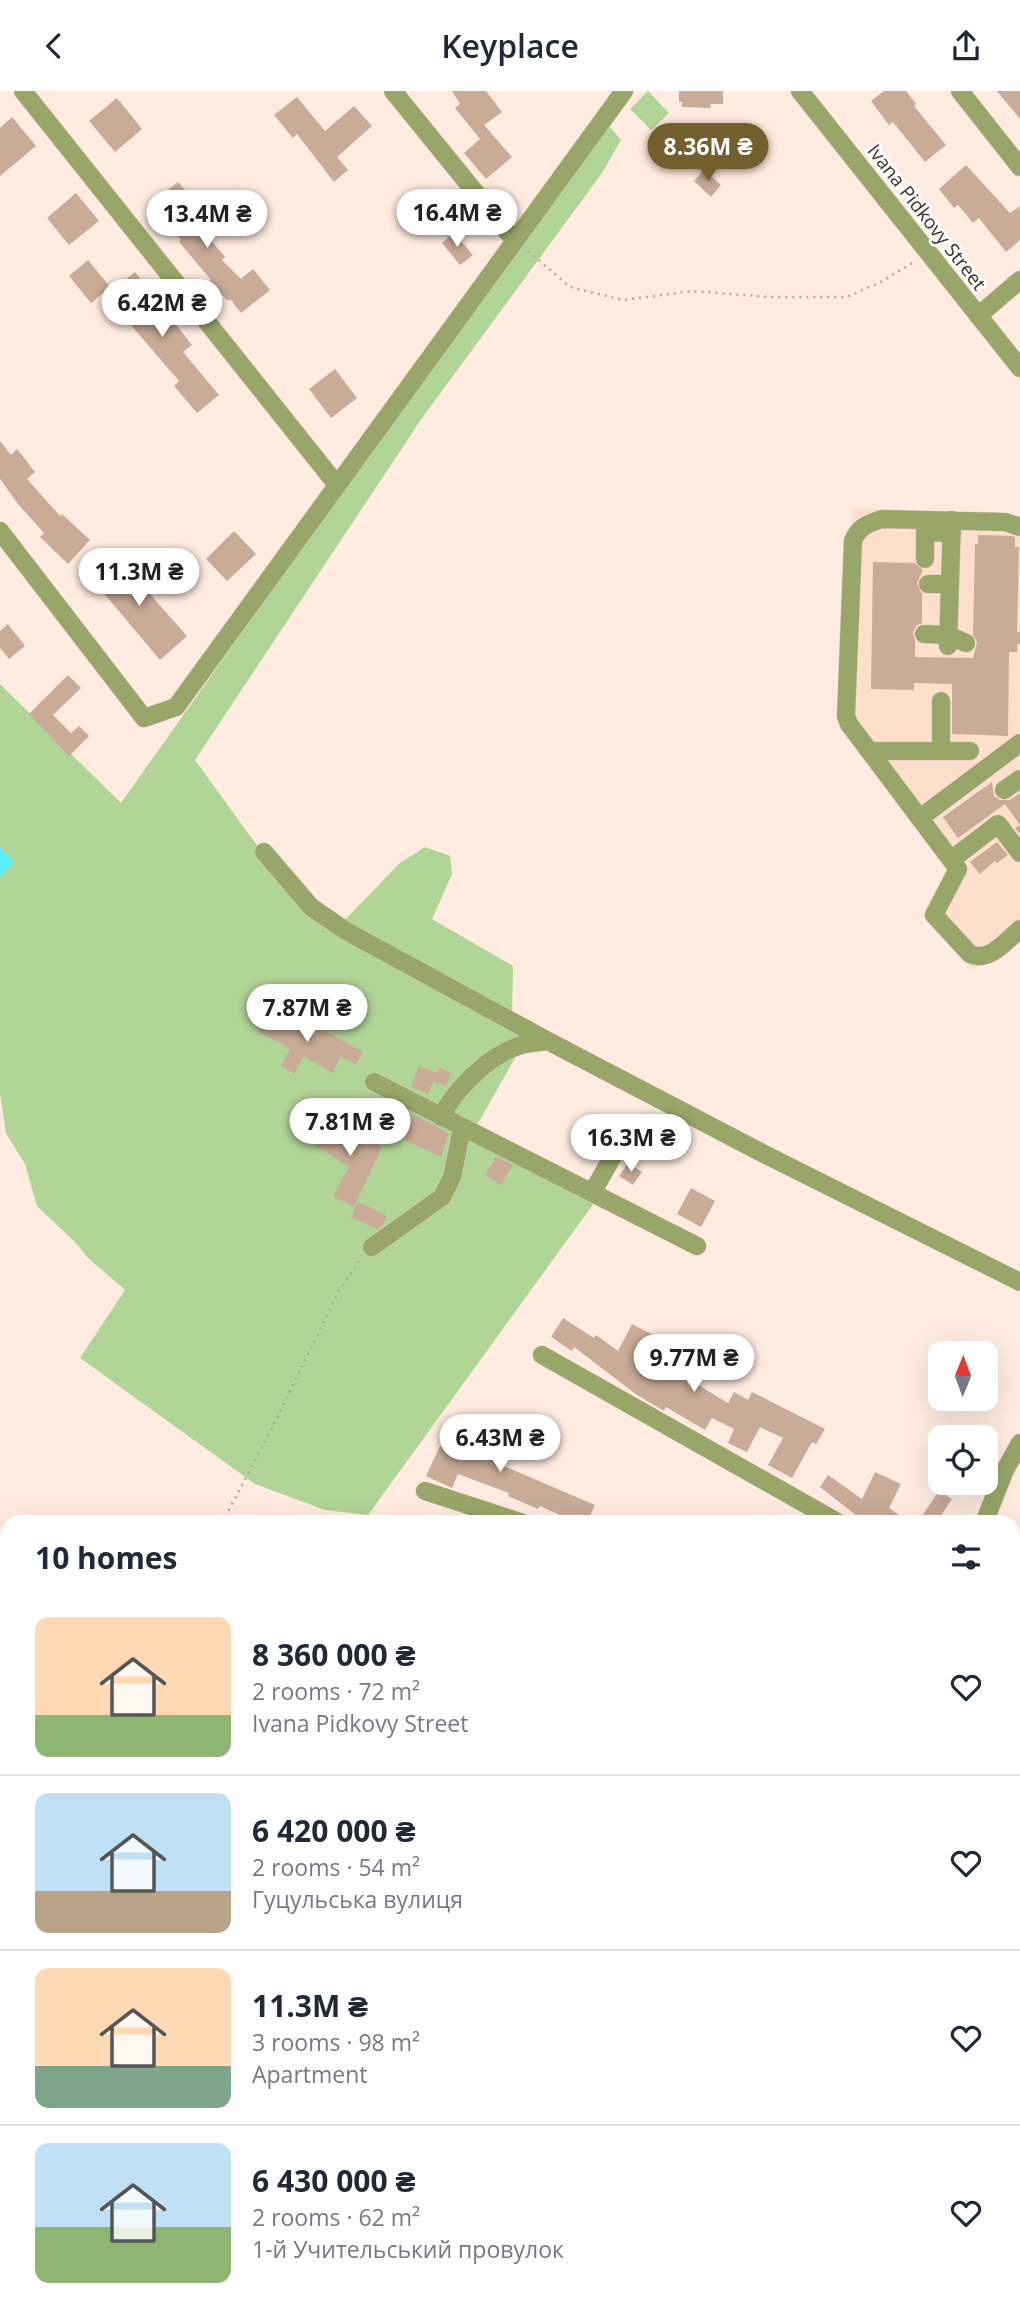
<!DOCTYPE html>
<html lang="en">
<head>
<meta charset="utf-8">
<style>
	:root { --surface:#fff; --page:#f6f6f7; --text:#1f2937; --muted:#747a83; --line:#e0e1e3; --accent:#735e2d }
	body { margin:0; font-family:"Open Sans",sans-serif; background:var(--page); color:var(--text); height:100vh; display:flex; flex-direction:column; font-size:26px; white-space:nowrap }
	* { box-sizing:border-box; margin:0 }
	p { font-size:23px; color:var(--muted) }
	.icon { flex:none; width:38px; height:38px; fill:none; stroke:currentColor; stroke-width:2; stroke-linecap:round; stroke-linejoin:round }
	.map { position:relative; flex:1; overflow:hidden }
	.panel { position:absolute; left:0px; top:1424px; width:1020px; height:800px; display:flex; flex-direction:column; background:var(--surface); border-radius:21px 21px 0 0; box-shadow:0 7px 28px #0002 }
	.panel>* { flex:none }
	.needle { width:46px; rotate:1deg }
	.fabs { position:absolute; left:928px; top:1250px; display:grid; gap:14px }
	.fabs a { display:grid; place-items:center; width:70px; height:70px; border-radius:14px; background:var(--surface); box-shadow:0 7px 28px #0002; font-size:35px }
	.price { position:absolute; translate:-50% -60px; padding:0 16px; border-radius:24px; background:#fff; color:#222; font-size:23px; line-height:46px; filter:drop-shadow(0 2px 4px #0008) }
	.price::after { content:''; position:absolute; left:50%; top:42px; width:21px; height:16px; margin-left:-10px; background:inherit; clip-path:polygon(0 0,100% 0,50% 100%) }
	.price.on { background:var(--accent); color:#fff }
	ul { padding:0; list-style:none }
	li { display:flex; align-items:center; gap:21px; height:175px; padding:0 35px }
	li+li { border-top:2px solid var(--line) }
	li span { display:grid; place-items:center; flex:none; width:196px; height:140px; border-radius:14px; color:#555 }
	li>.icon { margin-inline-start:auto }
	span .icon { width:84px; height:84px; fill:#fffc; stroke-width:1 }
	li b { font-size:30px }
	h2 { display:flex; justify-content:space-between; align-items:center; height:84px; padding:0 35px; font-size:30px }
	header { display:flex; justify-content:space-between; align-items:center; height:91px; padding:0 35px; background:var(--surface); font-size:32px; font-weight:600 }
	.map>svg:first-child { display:block }
	.built { fill:#fedfcb }
	.green { fill:#b1d497 }
	.water { fill:#58edff }
	.lines { fill:none; stroke-linecap:round; stroke-linejoin:round }
	.stream { stroke:#58edff; stroke-width:5 }
	.building { fill:#c9ab97 }
	.minor-casing { stroke:#dcc9be; stroke-width:19 }
	.major-casing { stroke:#dcc9be; stroke-width:19 }
	.path { stroke:#b7a69c; stroke-width:2.5; stroke-dasharray:2 5; stroke-linecap:butt }
	.minor { stroke:#98a669; stroke-width:18 }
	.major { stroke:#56621b; stroke-width:18 }
	.labels { text-anchor:middle; dominant-baseline:central; stroke-width:6; stroke-linejoin:round; paint-order:stroke }
	.street-label { font-size:19px; fill:#3a2e26; stroke:#fff }
</style>
</head>
<body>
<header><svg class="icon" aria-label="back" viewBox="0 0 24 24"><path d="M15 5l-7 7 7 7"/></svg>Keyplace<svg class="icon" aria-label="share" viewBox="0 0 24 24"><path d="M12 15V3M7 8l5-5 5 5M5 13v7h14v-7"/></svg></header>
<div class="map">
<svg width="1020" height="2223" viewBox="0 0 1020 2223">
	<rect width="100%" height="100%" fill="#ffebdf"/>
	<path class="built" d="M853,417L1020,425V842L973,879L925,825L947,778L843,634Z"/>
	<path class="green" d="M648,0L669,22L651,39L630,18Z
		M608,34L621,49L602,82L422,327L195,669L253,749L305,814L343,831L400,772L425,756L450,765L452,783L432,828L513,875L512,927L532,937L472,1043L594,1112L368,1424L325,1419L255,1393L80,1267L125,1199L88,1167L77,1153L37,1115L25,1073L6,1042L0,1003V786L13,771L0,757V593L121,712L384,341Z
		M0,1702L7,1707V1779L4,1783L7,1785V2217H143L141,2223H0Z
		M429,2217H518L520,2223H434Z"/>
	<path class="water" d="M0,757L14,771L0,786Z"/>
	<g class="lines">
		<path class="stream" d="M0,1591L7,1589
			M1013,2071L1020,2076"/>
	</g>
	<path class="building" d="M452,0H486L502,21L484,34L512,66L486,88L464,62L480,48L455,17L460,13Z
		M679,0H723V13H711L710,17L682,16V11H679Z
		M884,0H906L916,13L914,15L946,54L925,71L893,31L889,34L871,10Z
		M997,0H1020V28Z
		M297,6L325,40L354,15L372,35L337,66L348,79L334,91L297,43L293,47L274,24Z
		M117,7L142,38L115,61L89,30Z
		M12,26L36,55L0,85V37Z
		M966,74L1010,122L1020,115V149L1006,161L979,127L973,132L958,114L954,117L939,98Z
		M704,79L721,94L711,106L694,90Z
		M178,91L199,115L189,123L225,166L222,169L241,188L253,178L270,199L241,222L230,208L228,210L209,191L211,189L179,151L181,149L151,112Z
		M76,102L99,130L69,154L47,127Z
		M454,142L473,164L460,174L442,152Z
		M88,169L110,196L91,212L69,185Z
		M135,181L192,254L183,261L219,304L197,322L174,295L179,290L106,205Z
		M335,278L357,307L331,327L309,298Z
		M0,350L11,364L17,358L35,381L27,388L60,425L62,423L90,449L68,473L40,446L44,442L18,413L0,388Z
		M234,440L256,463L227,490L206,468Z
		M978,444L1011,445L1015,446V456H1019L1017,541H1020V553H1017V561H1009L1008,645L952,643V593L914,592V599L871,598L873,471L915,472L923,479L917,492L922,503V532L916,535L913,542L915,550V566L973,567L977,551L973,544L975,453H978Z
		M116,465L187,545L160,569L91,487Z
		M8,533L25,555L9,568L0,557V540Z
		M68,584L81,597L53,624L71,642L79,635L89,645L69,665L29,623Z
		M992,691L994,705L1000,709H1010L1020,702V743L1015,737L1020,734L1005,713L958,747L943,726Z
		M997,751L1008,764L997,772L995,770L980,783L970,771Z
		M269,919L315,945L320,937L363,961L356,973L340,966L333,982L304,965L294,983L281,975L290,958L258,940Z
		M419,975L437,982L428,1003L411,996Z
		M439,977L451,982L446,995L434,990Z
		M414,1024L449,1042L441,1066L403,1048Z
		M335,1025L382,1056L354,1116L333,1105L349,1076L316,1055Z
		M496,1066L513,1074L501,1094L485,1084Z
		M628,1072L642,1081L633,1094L619,1085Z
		M691,1097L715,1110L701,1136L677,1123Z
		M358,1111L387,1125L383,1134L377,1138L351,1126Z
		M563,1227L594,1247L596,1244L618,1260L632,1233L655,1245L650,1255L689,1279L685,1286L728,1312L734,1301L748,1309L752,1301L825,1338L816,1353L812,1351L792,1387L768,1374L783,1347L760,1336L747,1361L728,1352L734,1338L712,1327L705,1339L666,1316L664,1320L637,1304L574,1256L572,1260L551,1246Z
		M462,1323L481,1333L473,1350L504,1362L499,1373L595,1414L587,1432H577L540,1415L538,1418L508,1405L509,1402L458,1383L452,1397L426,1385L440,1355L445,1357Z
		M875,1381L901,1393L889,1417L910,1432H866L820,1396L828,1384L862,1408Z
		M939,1400L952,1408L936,1432H917Z"/>
	<g class="lines">
		<defs>
			<path id="minor" d="M23,0L337,394
				M393,0L514,149
				M800,0L1020,277
				M960,0L1020,76
				M978,225L1020,189
				M1020,436L1005,431L882,428C869,432 858,436 853,450L846,625L849,633L958,778L934,824L970,863C989,872 1006,850 1020,838
				M0,440L144,627L176,616L624,0
				M925,468V441L952,442
				M928,493H950
				M924,543L948,544L966,552
				M948,555L952,429
				M869,660H970
				M941,660V610
				M1004,699L1020,688
				M920,727L1020,652
				M264,761L311,816L346,840L548,950L766,1064L1020,1191
				M951,769L998,733L1020,762
				M374,991L697,1155
				M441,1026C456,997 489,964 521,954C529,952 539,951 548,950
				M592,1102L618,1056
				M372,1156L442,1106L452,1086L462,1037
				M542,1264L839,1432
				M425,1400L523,1432
				M984,1432L1005,1379L1020,1352
				M1013,1710L1020,1716
				M617,2217L618,2223
				M254,2223L256,2217"/>
			<path id="major" d="M0,1508L7,1511
				M1013,1903L1020,1906"/>
		</defs>
		<use href="#minor" class="minor-casing"/>
		<use href="#major" class="major-casing"/>
		<path class="path" d="M528,160L570,196L623,209L693,200L770,206H846L879,192L914,171
			M222,1432L270,1341L339,1200L360,1169"/>
		<use href="#minor" class="minor"/>
		<use href="#major" class="major"/>
	</g>
	<g class="labels">
		<g class="street-label">
			<text transform="translate(927 126) rotate(52)">Ivana Pidkovy Street</text>
		</g>
	</g>
</svg>
<div class="fabs">
<a><svg class="needle" viewBox="-14 -14 28 28"><path d="M0-13l5 13h-10z" fill="#e53935"/><path d="M0 13l5-13h-10z" fill="#747a83"/></svg></a>
<a><svg class="icon" aria-label="locate" viewBox="0 0 24 24"><circle cx="12" cy="12" r="6"/><path d="M12 2v4M12 18v4M2 12h4M18 12h4"/></svg></a>
</div>
<b class="price on" style="left:708px;top:92px">8.36M ₴</b>
<b class="price" style="left:457px;top:158px">16.4M ₴</b>
<b class="price" style="left:207px;top:159px">13.4M ₴</b>
<b class="price" style="left:162px;top:248px">6.42M ₴</b>
<b class="price" style="left:139px;top:517px">11.3M ₴</b>
<b class="price" style="left:307px;top:953px">7.87M ₴</b>
<b class="price" style="left:350px;top:1067px">7.81M ₴</b>
<b class="price" style="left:631px;top:1083px">16.3M ₴</b>
<b class="price" style="left:694px;top:1303px">9.77M ₴</b>
<b class="price" style="left:500px;top:1383px">6.43M ₴</b>
<section class="panel">
<h2>10 homes<svg class="icon" aria-label="filters" viewBox="0 0 24 24"><path d="M4 7h16M4 17h16"/><circle cx="9" cy="7" r="2"/><circle cx="15" cy="17" r="2"/></svg></h2>
<ul>
<li><span style="background:linear-gradient(#ffd9b3 70%,#8fb573 0)"><svg class="icon" aria-label="home" viewBox="0 0 24 24"><path d="M3 11l9-7 9 7M6 9v11h12V9"/></svg></span><div><b>8 360 000 ₴</b><p>2 rooms · 72 m²</p><p>Ivana Pidkovy Street</p></div><svg class="icon" aria-label="heart" viewBox="0 0 24 24"><path d="M12 20l-8-8c-3-5 5-10 8-4 3-6 11-1 8 4z"/></svg></li>
<li><span style="background:linear-gradient(#bfe0f5 70%,#b9a48a 0)"><svg class="icon" aria-label="home" viewBox="0 0 24 24"><path d="M3 11l9-7 9 7M6 9v11h12V9"/></svg></span><div><b>6 420 000 ₴</b><p>2 rooms · 54 m²</p><p>Гуцульська вулиця</p></div><svg class="icon" aria-label="heart" viewBox="0 0 24 24"><path d="M12 20l-8-8c-3-5 5-10 8-4 3-6 11-1 8 4z"/></svg></li>
<li><span style="background:linear-gradient(#ffd9b3 70%,#7fa58c 0)"><svg class="icon" aria-label="home" viewBox="0 0 24 24"><path d="M3 11l9-7 9 7M6 9v11h12V9"/></svg></span><div><b>11.3M ₴</b><p>3 rooms · 98 m²</p><p>Apartment</p></div><svg class="icon" aria-label="heart" viewBox="0 0 24 24"><path d="M12 20l-8-8c-3-5 5-10 8-4 3-6 11-1 8 4z"/></svg></li>
<li><span style="background:linear-gradient(#bfe0f5 60%,#8fb573 0)"><svg class="icon" aria-label="home" viewBox="0 0 24 24"><path d="M3 11l9-7 9 7M6 9v11h12V9"/></svg></span><div><b>6 430 000 ₴</b><p>2 rooms · 62 m²</p><p>1-й Учительський провулок</p></div><svg class="icon" aria-label="heart" viewBox="0 0 24 24"><path d="M12 20l-8-8c-3-5 5-10 8-4 3-6 11-1 8 4z"/></svg></li>
</ul>
</section>
</div>
</body>
</html>
